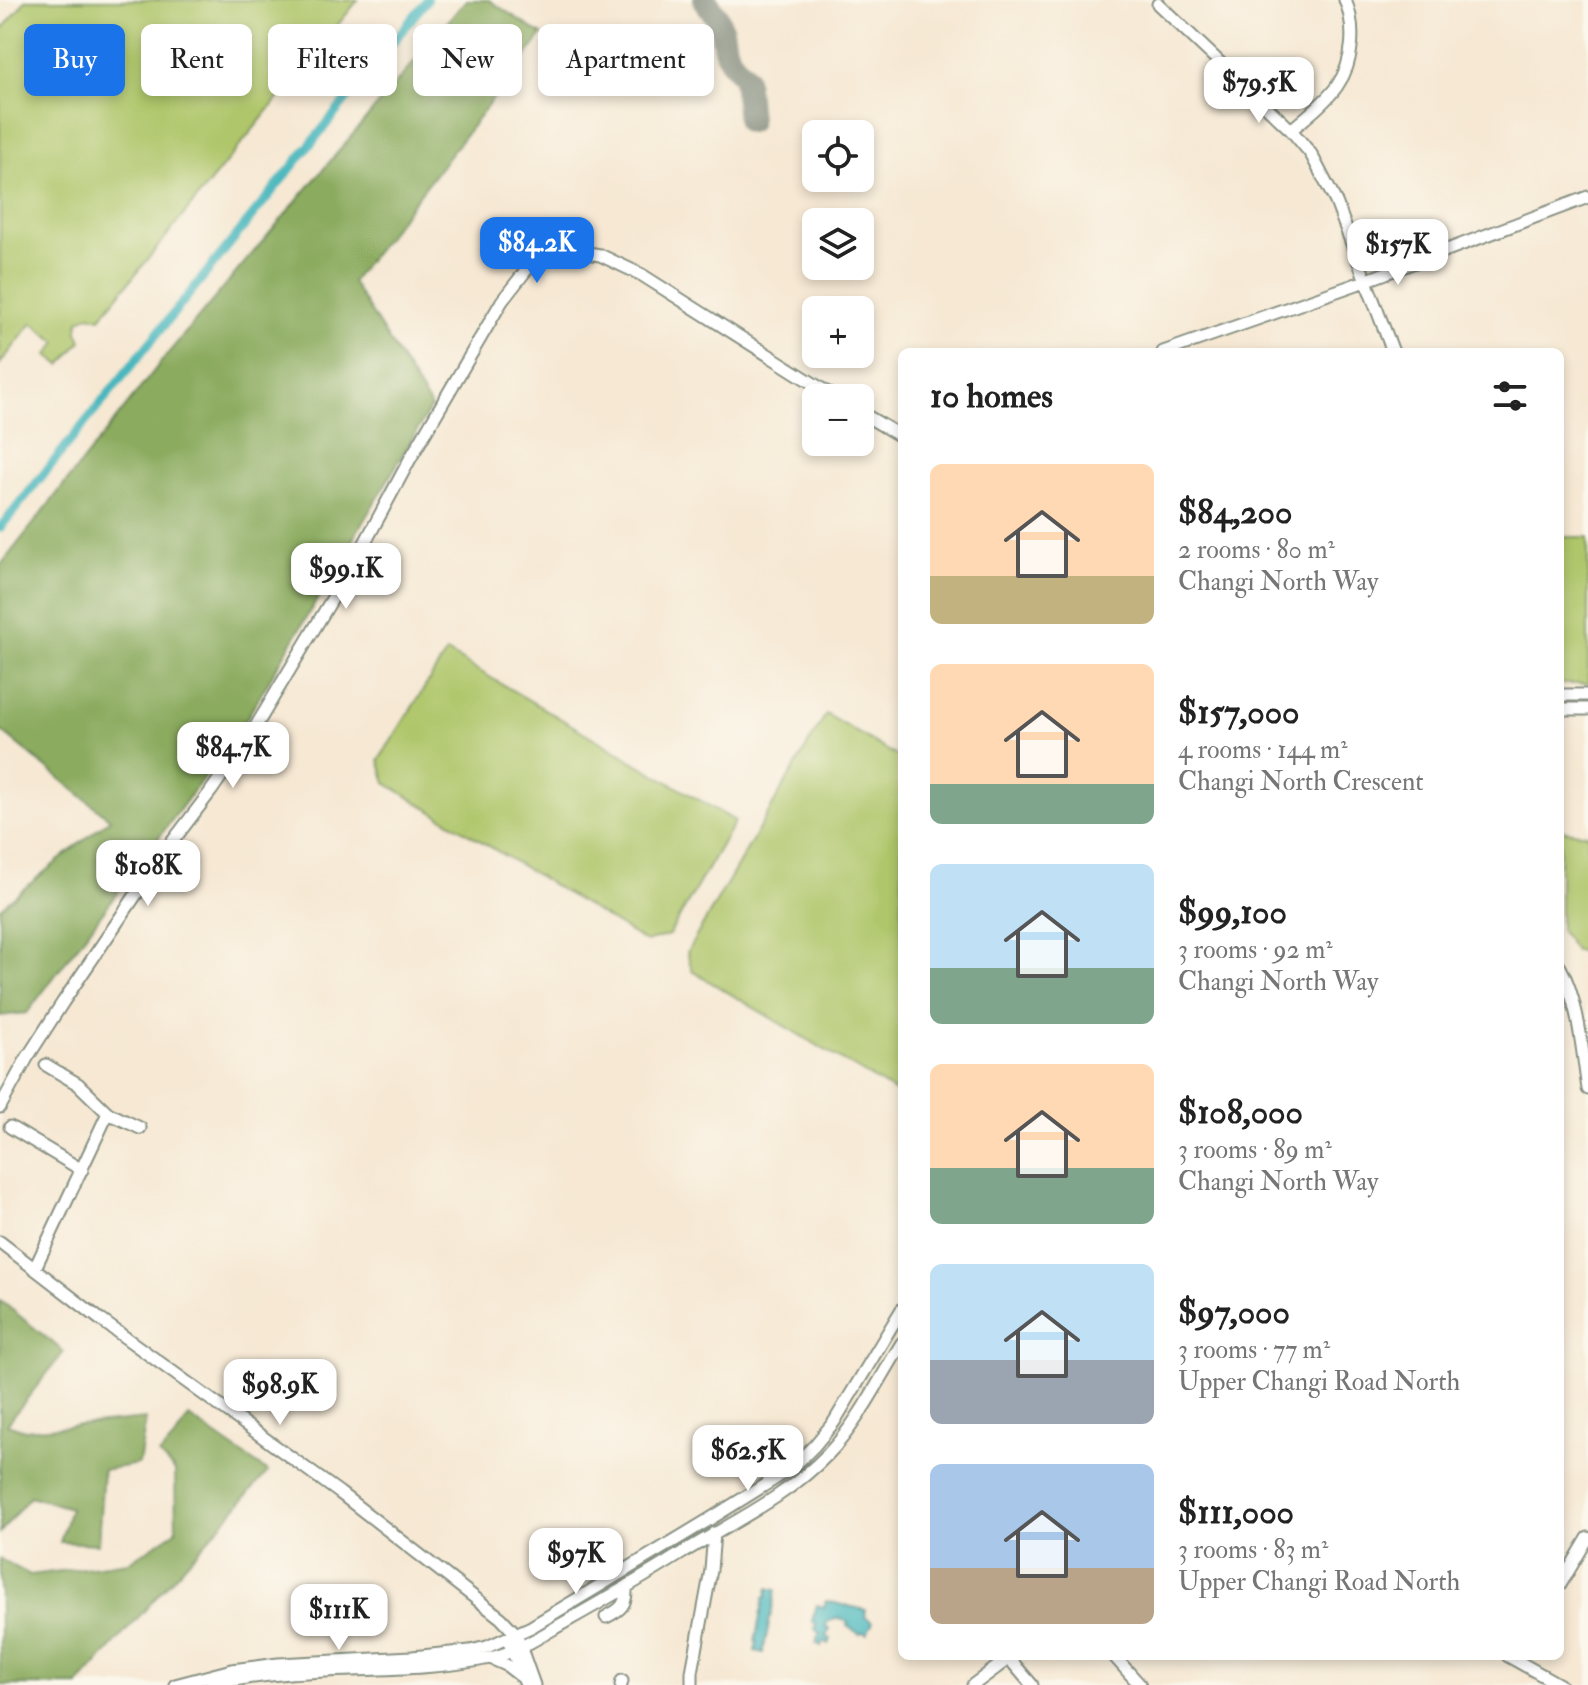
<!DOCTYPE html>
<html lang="en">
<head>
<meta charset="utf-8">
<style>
	:root { --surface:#fff; --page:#f2f2f2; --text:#222; --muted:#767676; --accent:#1a73e8 }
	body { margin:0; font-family:"IM FELL Double Pica",serif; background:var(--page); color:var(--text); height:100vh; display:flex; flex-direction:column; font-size:30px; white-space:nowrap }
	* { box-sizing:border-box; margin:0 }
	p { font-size:26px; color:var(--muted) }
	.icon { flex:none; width:44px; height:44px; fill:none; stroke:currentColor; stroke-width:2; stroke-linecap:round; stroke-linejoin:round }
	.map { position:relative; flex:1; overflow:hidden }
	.sheet { position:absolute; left:898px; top:348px; width:666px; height:1312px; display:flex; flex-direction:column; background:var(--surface); border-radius:12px; box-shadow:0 4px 12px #0003 }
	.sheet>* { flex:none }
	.hud { position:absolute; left:24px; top:24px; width:754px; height:72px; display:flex; gap:16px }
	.buttons { position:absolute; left:802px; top:120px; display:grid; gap:16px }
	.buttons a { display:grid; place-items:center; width:72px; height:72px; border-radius:12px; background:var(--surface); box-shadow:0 4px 12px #0003; font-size:40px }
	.price { position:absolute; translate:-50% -68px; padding:0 18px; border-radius:16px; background:#fff; color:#222; font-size:26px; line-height:52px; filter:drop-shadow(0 2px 4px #0008) }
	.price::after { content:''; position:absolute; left:50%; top:48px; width:24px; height:18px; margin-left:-12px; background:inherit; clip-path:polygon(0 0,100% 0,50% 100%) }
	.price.current { background:var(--accent); color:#fff }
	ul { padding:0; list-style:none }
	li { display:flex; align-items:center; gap:24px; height:200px; padding:0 32px }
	li span { display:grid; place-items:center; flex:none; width:224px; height:160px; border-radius:12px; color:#555 }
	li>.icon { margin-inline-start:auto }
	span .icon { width:96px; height:96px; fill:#fffc; stroke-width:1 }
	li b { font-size:34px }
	h2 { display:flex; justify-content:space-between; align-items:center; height:96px; padding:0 32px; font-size:34px }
	.pill { padding:0 28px; border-radius:12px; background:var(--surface); box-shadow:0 4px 12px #0003; font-size:28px; line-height:72px }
	.pill.current { background:var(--accent); color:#fff }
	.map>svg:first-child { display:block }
	.green { fill:#afc66a; stroke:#67824f; stroke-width:2 }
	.forest { fill:#8bab5e; stroke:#557449; stroke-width:2 }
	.water { fill:#48b7be; stroke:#347a79; stroke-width:2 }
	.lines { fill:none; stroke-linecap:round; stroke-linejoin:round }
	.canal { stroke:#48b7be; stroke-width:9 }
	.taxiway { stroke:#8a9284; stroke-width:24 }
	.minor-casing { stroke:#8a9284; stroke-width:15 }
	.minor { stroke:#fff; stroke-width:11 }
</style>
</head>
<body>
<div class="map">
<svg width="1588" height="1685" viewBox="0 0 1588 1685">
	<rect width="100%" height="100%" fill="#fbf7ec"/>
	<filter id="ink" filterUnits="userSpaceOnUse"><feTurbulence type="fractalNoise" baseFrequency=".0125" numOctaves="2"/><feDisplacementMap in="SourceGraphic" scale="16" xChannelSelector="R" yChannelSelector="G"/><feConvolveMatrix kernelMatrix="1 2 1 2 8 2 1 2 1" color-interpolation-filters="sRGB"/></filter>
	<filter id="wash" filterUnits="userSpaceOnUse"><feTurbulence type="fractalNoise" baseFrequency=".006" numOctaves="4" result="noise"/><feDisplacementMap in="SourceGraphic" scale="32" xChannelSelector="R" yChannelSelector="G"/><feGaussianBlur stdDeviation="1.8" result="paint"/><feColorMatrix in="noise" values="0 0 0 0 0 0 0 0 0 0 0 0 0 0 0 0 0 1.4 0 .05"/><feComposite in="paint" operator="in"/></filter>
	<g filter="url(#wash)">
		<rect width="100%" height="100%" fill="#f6e8d3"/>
		<path class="green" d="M26,0H358L100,318L89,315L79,321L77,331L81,341L61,365L48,355L57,342L32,323L0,364V32Z
			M1560,537H1588V684H1560Z
			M447,652L735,821L669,935L646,942L386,783L379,760Z
			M826,714L902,759V1093L899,1094L692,971L687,952Z
			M1560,830L1588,834V950L1575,951L1560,930Z"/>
		<path class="forest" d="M466,0H489L542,35L352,282L431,407L241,728L27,1013L0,1016V908L110,819L0,730V566L165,357Z
			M0,1300L64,1352L7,1424L25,1430L146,1419L139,1464L103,1470L98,1544L60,1542L70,1508L30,1496L0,1533Z
			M189,1417L268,1472L78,1685H0V1559L30,1575L129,1562L176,1531L175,1471L159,1455L174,1439Z"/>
		<path class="water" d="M768,1588L776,1590L763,1653L755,1651L757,1642L755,1641L764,1598H766Z
			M826,1601L866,1610L865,1617L873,1622L867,1634L863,1632L860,1634L847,1626L848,1622L838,1618L827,1622L826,1627L830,1629L826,1636L831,1639L829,1644L824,1641L821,1646L816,1643L820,1634L815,1629L816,1623L812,1621L817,1605L824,1607Z"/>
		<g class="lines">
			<path class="canal" d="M0,528L427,0"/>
			<path class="taxiway" d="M705,0L717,17L722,30L725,49L732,62L745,77L749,121"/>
		</g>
	</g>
	<g filter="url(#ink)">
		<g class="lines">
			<defs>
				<path id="minor" d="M1158,4L1291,130L1311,154L1336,202L1393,352
					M1291,130C1306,117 1325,103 1337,86C1354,62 1356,26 1345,0
					M1163,352L1354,285L1588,197
					M860,412L902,437
					M1560,695H1588
					M1560,709H1588
					M1560,967C1579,1002 1582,1050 1588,1089
					M46,1065L78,1084L108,1113L140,1128
					M0,1107L27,1058L63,1002L169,846L211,791L256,726L359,554L410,459L502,301L527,269L546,258L561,253L576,251L600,255L642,275L836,398
					M10,1127L82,1170
					M0,1242L101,1320L340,1493L501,1618L516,1634L534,1685
					M35,1268L108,1113
					M1560,1585L1588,1538
					M606,1617C620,1610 627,1605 626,1588
					M510,1645L526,1685
					M1007,1656L1032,1685
					M1114,1656L1140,1685
					M1508,1656L1560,1685
					M490,1658L506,1665L523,1678
					M175,1685L232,1670L278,1664L412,1657L470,1651L487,1647L531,1627L710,1519L776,1478L799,1461L815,1445L834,1422L902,1309
					M212,1685C303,1662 399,1677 490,1658C518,1652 542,1635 567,1621C606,1599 644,1577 682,1553C731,1523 787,1497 828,1454C858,1423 879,1380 902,1343
					M621,1685L622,1681
					M692,1685V1672L711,1570L714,1533
					M973,1685L1012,1656"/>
			</defs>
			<use href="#minor" class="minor-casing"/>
			<use href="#minor" class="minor"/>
		</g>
	</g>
</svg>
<div class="buttons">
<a><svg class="icon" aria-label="locate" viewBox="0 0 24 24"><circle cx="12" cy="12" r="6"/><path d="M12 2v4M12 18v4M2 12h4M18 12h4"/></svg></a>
<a><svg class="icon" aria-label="layers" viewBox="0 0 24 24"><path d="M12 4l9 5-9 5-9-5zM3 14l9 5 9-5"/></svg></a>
<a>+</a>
<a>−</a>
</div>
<b class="price" style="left:1259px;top:125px">$79.5K</b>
<b class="price current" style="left:537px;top:285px">$84.2K</b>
<b class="price" style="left:1398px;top:287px">$157K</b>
<b class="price" style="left:346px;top:611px">$99.1K</b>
<b class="price" style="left:233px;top:790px">$84.7K</b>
<b class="price" style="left:148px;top:908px">$108K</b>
<b class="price" style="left:280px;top:1427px">$98.9K</b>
<b class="price" style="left:748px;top:1493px">$62.5K</b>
<b class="price" style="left:576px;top:1596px">$97K</b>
<b class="price" style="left:339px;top:1652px">$111K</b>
<div class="hud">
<a class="pill current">Buy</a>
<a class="pill">Rent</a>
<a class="pill">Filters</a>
<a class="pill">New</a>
<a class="pill">Apartment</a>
</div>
<section class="sheet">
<h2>10 homes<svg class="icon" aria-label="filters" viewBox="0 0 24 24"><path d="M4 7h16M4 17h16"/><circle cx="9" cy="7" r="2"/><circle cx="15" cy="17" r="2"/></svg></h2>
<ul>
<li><span style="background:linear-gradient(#ffd9b3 70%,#c2b280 0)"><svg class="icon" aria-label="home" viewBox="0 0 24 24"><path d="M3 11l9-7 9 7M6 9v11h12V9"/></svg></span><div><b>$84,200</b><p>2 rooms · 80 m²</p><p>Changi North Way</p></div></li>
<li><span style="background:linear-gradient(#ffd9b3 75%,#7fa58c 0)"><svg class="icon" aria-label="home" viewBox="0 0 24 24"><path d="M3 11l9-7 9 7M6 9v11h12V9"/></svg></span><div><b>$157,000</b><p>4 rooms · 144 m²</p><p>Changi North Crescent</p></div></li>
<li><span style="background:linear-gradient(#bfe0f5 65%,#7fa58c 0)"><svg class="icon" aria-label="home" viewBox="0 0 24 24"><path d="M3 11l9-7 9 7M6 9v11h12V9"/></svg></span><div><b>$99,100</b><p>3 rooms · 92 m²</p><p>Changi North Way</p></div></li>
<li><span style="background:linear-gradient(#ffd9b3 65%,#7fa58c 0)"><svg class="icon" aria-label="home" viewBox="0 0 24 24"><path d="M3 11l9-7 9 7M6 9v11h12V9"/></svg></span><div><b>$108,000</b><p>3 rooms · 89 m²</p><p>Changi North Way</p></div></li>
<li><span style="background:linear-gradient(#bfe0f5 60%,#9aa5b1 0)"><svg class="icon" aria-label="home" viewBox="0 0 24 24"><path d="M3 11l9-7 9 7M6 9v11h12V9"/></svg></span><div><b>$97,000</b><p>3 rooms · 77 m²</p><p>Upper Changi Road North</p></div></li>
<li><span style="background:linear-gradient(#a9c7e8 65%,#b9a48a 0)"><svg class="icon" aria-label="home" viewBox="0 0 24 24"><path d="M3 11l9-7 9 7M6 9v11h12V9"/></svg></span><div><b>$111,000</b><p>3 rooms · 83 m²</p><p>Upper Changi Road North</p></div></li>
</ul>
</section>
</div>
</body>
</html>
